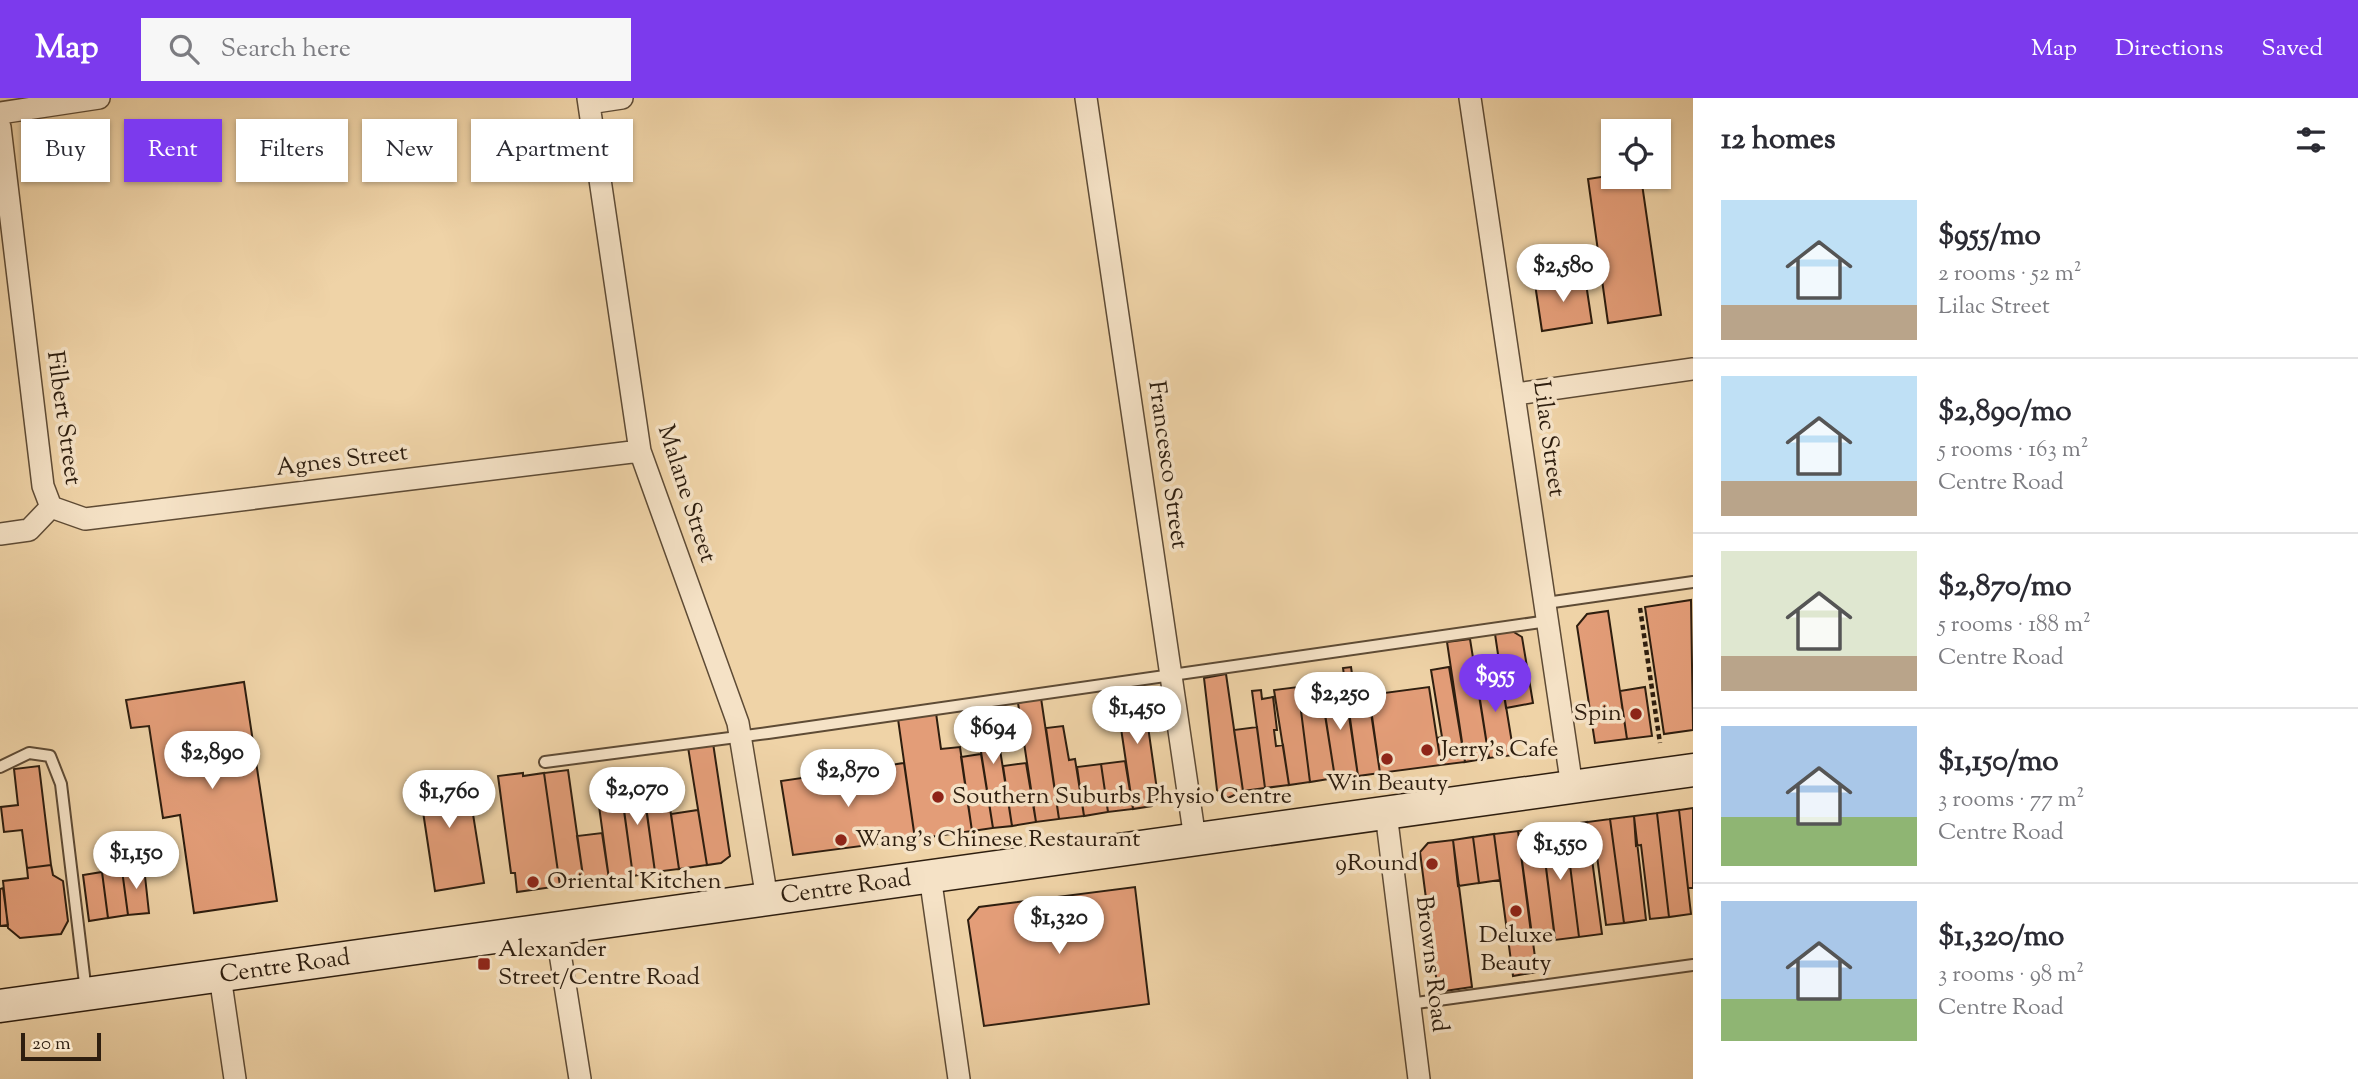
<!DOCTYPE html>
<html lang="en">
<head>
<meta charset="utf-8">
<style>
	:root { --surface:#fff; --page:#f7f7f7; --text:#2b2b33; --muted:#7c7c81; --line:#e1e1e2; --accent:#7c3aed }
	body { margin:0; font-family:"Sorts Mill Goudy",serif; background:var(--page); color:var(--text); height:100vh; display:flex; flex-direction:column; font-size:26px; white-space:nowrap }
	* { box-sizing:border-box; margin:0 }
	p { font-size:23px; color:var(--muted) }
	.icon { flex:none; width:38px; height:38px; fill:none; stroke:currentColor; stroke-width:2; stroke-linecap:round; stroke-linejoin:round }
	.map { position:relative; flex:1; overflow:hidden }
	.sheet { display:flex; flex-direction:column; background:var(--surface); width:665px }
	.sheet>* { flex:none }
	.hud { position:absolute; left:21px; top:21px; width:665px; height:63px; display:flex; gap:14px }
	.tools { position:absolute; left:1601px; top:21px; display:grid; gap:14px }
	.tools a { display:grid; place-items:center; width:70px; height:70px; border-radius:0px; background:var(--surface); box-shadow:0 2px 5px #0004; font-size:35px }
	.scale { position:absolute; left:21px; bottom:18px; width:80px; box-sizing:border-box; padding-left:7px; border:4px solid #2e1e0f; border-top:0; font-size:19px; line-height:24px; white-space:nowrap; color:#2e1e0f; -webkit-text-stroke:5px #f5e2c6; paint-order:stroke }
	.price { position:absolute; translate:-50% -60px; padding:0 16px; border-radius:24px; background:#fff; color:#222; font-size:23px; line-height:46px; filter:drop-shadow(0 2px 4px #0008) }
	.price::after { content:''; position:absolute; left:50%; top:42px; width:21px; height:16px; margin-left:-10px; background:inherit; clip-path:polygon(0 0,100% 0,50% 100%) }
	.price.selected { background:var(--accent); color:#fff }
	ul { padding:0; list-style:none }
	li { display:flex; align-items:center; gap:21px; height:175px; padding:0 28px }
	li+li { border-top:2px solid var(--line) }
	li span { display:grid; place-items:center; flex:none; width:196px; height:140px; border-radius:0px; color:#555 }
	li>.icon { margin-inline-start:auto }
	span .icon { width:84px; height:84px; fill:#fffc; stroke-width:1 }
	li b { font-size:30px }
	h2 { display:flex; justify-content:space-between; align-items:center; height:84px; padding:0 28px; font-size:30px }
	.tag { padding:0 24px; border-radius:0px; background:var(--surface); box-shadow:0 2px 5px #0004; font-size:24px; line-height:63px }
	.tag.selected { background:var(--accent); color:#fff }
	header { display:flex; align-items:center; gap:42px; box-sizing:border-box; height:98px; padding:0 35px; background:var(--accent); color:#fff }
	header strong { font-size:33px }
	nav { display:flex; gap:38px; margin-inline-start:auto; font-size:24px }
	.search { width:490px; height:63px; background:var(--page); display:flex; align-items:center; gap:18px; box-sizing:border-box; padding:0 24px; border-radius:0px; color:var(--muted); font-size:26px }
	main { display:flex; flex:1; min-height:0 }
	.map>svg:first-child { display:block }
	.building { fill:#e39d78; stroke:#2e1e0f; stroke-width:2 }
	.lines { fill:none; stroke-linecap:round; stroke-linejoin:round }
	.lane-casing { stroke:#5e4b35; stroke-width:14 }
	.street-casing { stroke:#5e4b35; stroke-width:24 }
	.secondary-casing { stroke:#2e1e0f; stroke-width:35 }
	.path { stroke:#2e1e0f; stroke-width:4.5; stroke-dasharray:5 3.5; stroke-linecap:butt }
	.lane { stroke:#f5e2c6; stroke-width:10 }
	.street { stroke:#f5e2c6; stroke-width:21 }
	.secondary { stroke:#f5e2c6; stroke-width:32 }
	.poi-dot { fill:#8f2418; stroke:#f5e2c6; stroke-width:2.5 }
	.labels { text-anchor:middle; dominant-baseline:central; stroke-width:7; stroke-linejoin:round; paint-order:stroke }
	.street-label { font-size:24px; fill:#2e1e0f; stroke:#f5e2c6 }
	.poi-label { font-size:24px; fill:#2e1e0f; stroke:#f5e2c6; text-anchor:start }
</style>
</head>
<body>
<header>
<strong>Map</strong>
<div class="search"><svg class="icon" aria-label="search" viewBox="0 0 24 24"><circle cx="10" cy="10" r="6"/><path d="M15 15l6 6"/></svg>Search here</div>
<nav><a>Map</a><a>Directions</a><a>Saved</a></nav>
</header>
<main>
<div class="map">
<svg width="1693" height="981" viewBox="0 0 1693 981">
	<rect width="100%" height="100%" fill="#efd3a7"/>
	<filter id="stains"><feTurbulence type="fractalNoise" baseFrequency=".00286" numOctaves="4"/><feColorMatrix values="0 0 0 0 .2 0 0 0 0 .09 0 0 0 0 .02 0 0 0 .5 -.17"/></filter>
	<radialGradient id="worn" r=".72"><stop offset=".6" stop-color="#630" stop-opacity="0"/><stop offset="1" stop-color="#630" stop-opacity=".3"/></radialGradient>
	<path class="building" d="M1614,77L1641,79L1661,217L1608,225L1588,81Z
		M1585,179L1592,225L1542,233L1535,186Z
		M1691,502L1693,632L1664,636L1645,509Z
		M1608,513L1627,641L1595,645L1577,528L1587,516Z
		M1512,533L1522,539L1533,605L1506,610L1495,536Z
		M1470,541L1489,660L1465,664L1447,544Z
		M1351,569L1354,590L1367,588L1380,675L1358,678L1343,570Z
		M1449,569L1465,664L1441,667L1437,640L1442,639L1431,572Z
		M1500,572L1514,657L1489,660L1476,576Z
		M1226,576L1243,693L1228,700L1217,692L1204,580Z
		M244,584L277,803L194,815L180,717L163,720L149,628L131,630L126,602Z
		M1142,586L1158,699L1152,708L1133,711L1115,590Z
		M1340,587L1341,591H1345L1358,678L1335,680L1321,590Z
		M1306,588L1307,594L1321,592L1335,680L1310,684L1298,589Z
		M1298,589L1310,684L1289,687L1274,592Z
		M1429,589L1441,667L1380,675L1369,597Z
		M1645,589L1652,638L1627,641L1620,593Z
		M1261,592L1262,601L1273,599L1277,632H1274L1276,648L1283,647L1289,687L1265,690L1252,593Z
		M1041,600L1059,721L1036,724L1018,605Z
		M993,607L1012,728L993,730L974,609Z
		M936,615L941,651L960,649L972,733L915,741L898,621Z
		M1063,628L1069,662L1075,661L1084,718L1059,721L1046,630Z
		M1257,629L1265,690L1243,693L1234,632Z
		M713,645L730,758L721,765L707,767L688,649Z
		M981,656L993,730L972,733L961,659Z
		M1125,663L1133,711L1108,714L1101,666Z
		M904,665L915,741L793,757L781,683Z
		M1026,665L1036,724L1012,728L1003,668Z
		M1101,666L1108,714L1084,718L1077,669Z
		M39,668L51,767L27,770L22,732L4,734L1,709L18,707L14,671Z
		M568,672L584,785L560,788L544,675Z
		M459,674L463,694L478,691L481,709L472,710L484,785L435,793L422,707L412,709L407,683Z
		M523,675V678L544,675L560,788L517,794L515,775H511L498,678Z
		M619,675L633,778L609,781L595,679Z
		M642,681L655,774L633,778L620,684Z
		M666,683L679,771L655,774L643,686Z
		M1693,710V790H1688L1679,712Z
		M698,712L707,767L679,771L671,716Z
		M1679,712L1691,816L1669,819L1657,715Z
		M1657,715L1669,819L1650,821L1641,747L1636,748L1634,718Z
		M1634,718L1646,822L1624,825L1610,721Z
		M1610,721L1624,825L1606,827L1597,758L1591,759L1587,724Z
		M1587,724L1602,836L1579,839L1565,727Z
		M1565,727L1579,839L1555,842L1541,730Z
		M1541,730L1555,840L1532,843L1518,733Z
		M1518,733L1537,874L1513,878L1494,736Z
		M602,735L609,781L584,785L577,738Z
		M1494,736L1500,782L1479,785L1473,739Z
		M1473,739L1479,785L1458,788L1453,742Z
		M1453,742L1472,889L1438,894L1420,754L1428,745Z
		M51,767L53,777L63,783L68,823L61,836L20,840L8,830L3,783L28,780L27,770Z
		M144,769L149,815L128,817L122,772Z
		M122,772L128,817L108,820L102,774Z
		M102,774L108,820L89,823L83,777Z
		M1135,789L1149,906L984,928L968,822L979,809Z
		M3,790L8,827L0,828V791Z"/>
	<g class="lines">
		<defs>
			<path id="lane" d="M1546,505L1693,484
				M545,664L768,635L1548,523
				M0,669L29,655L50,658L61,686L86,894
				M1409,906L1693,867"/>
			<path id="street" d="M588,0L640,353L738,625L767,801
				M1086,0L1195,741
				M1470,0L1572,689
				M589,5L622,0
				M0,15L99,0
				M0,29L43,388L51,409
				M1516,296L1693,271
				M51,409L85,421L640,353
				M0,436L29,432L51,409
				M1386,715L1419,981
				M930,778L959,981
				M556,830L580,981
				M220,878L235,981"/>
			<path id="secondary" d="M0,908L1693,672"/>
		</defs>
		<use href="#lane" class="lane-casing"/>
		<use href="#street" class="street-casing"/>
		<use href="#secondary" class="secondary-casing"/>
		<path class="path" d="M1640,510L1660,645"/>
		<use href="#lane" class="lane"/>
		<use href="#street" class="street"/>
		<use href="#secondary" class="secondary"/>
	</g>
	<g class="poi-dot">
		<circle cx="1636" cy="616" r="7"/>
		<circle cx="1427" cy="652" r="7"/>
		<circle cx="1387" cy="661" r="7"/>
		<circle cx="938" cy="699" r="7"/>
		<circle cx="841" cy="742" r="7"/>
		<circle cx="1432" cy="766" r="7"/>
		<circle cx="533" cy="784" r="7"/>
		<circle cx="1516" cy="813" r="7"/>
		<rect x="477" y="859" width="14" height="14" rx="3.5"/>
	</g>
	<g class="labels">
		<g class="street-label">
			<text transform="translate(63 320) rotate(82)">Filbert Street</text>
			<text transform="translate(1548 341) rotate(82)">Lilac Street</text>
			<text transform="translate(342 363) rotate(-7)">Agnes Street</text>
			<text transform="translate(1167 367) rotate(82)">Francesco Street</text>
			<text transform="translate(686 396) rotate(72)">Malane Street</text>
			<text transform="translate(846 790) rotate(-8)">Centre Road</text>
			<text transform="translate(1431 866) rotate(83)">Browns Road</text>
			<text transform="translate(285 869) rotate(-8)">Centre Road</text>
		</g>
		<g class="poi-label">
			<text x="1622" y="616" text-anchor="end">Spin</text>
			<text x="1441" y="652">Jerry’s Cafe</text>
			<text x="1387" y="686" text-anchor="middle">Win Beauty</text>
			<text x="952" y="699">Southern Suburbs Physio Centre</text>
			<text x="855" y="742">Wang’s Chinese Restaurant</text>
			<text x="1418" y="766" text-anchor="end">9Round</text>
			<text x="547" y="784">Oriental Kitchen</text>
			<text x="1516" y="838" text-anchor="middle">Deluxe<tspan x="1516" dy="28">Beauty</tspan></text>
			<text x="498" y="852">Alexander<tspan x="498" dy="28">Street/Centre Road</tspan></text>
		</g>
	</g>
	<rect width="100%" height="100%" filter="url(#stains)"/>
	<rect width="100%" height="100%" fill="url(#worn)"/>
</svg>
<div class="tools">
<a><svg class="icon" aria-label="locate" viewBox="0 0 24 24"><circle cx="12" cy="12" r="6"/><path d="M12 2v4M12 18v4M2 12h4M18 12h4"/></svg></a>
</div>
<div class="scale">20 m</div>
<b class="price" style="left:1563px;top:206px">$2,580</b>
<b class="price selected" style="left:1495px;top:616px">$955</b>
<b class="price" style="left:1340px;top:634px">$2,250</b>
<b class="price" style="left:1137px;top:648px">$1,450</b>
<b class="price" style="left:993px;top:668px">$694</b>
<b class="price" style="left:212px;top:693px">$2,890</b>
<b class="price" style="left:848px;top:711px">$2,870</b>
<b class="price" style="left:637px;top:729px">$2,070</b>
<b class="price" style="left:449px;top:732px">$1,760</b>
<b class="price" style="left:1560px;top:784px">$1,550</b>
<b class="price" style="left:136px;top:793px">$1,150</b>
<b class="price" style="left:1059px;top:858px">$1,320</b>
<div class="hud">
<a class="tag">Buy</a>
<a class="tag selected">Rent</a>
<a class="tag">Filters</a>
<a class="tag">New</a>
<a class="tag">Apartment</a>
</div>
</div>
<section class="sheet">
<h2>12 homes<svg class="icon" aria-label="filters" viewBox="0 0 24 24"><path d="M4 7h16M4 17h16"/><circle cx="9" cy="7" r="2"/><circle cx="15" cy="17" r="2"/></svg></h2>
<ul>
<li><span style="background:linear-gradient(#bfe0f5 75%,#b9a48a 0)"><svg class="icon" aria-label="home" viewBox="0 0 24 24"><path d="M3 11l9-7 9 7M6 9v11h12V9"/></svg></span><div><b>$955/mo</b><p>2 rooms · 52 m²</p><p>Lilac Street</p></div></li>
<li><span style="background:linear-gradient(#bfe0f5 75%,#b9a48a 0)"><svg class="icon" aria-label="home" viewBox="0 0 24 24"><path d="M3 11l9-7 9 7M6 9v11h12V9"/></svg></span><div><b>$2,890/mo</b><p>5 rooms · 163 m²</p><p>Centre Road</p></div></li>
<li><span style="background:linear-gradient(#dfe7d0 75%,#b9a48a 0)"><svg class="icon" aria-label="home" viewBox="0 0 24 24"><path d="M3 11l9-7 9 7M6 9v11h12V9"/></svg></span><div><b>$2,870/mo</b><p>5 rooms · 188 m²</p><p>Centre Road</p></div></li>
<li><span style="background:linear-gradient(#a9c7e8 65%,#8fb573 0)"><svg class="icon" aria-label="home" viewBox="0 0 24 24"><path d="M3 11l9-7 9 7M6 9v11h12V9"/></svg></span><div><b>$1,150/mo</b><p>3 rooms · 77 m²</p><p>Centre Road</p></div></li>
<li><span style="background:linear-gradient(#a9c7e8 70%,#8fb573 0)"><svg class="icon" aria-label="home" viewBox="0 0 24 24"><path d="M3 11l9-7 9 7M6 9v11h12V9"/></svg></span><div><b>$1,320/mo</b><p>3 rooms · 98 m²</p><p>Centre Road</p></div></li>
</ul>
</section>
</main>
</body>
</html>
